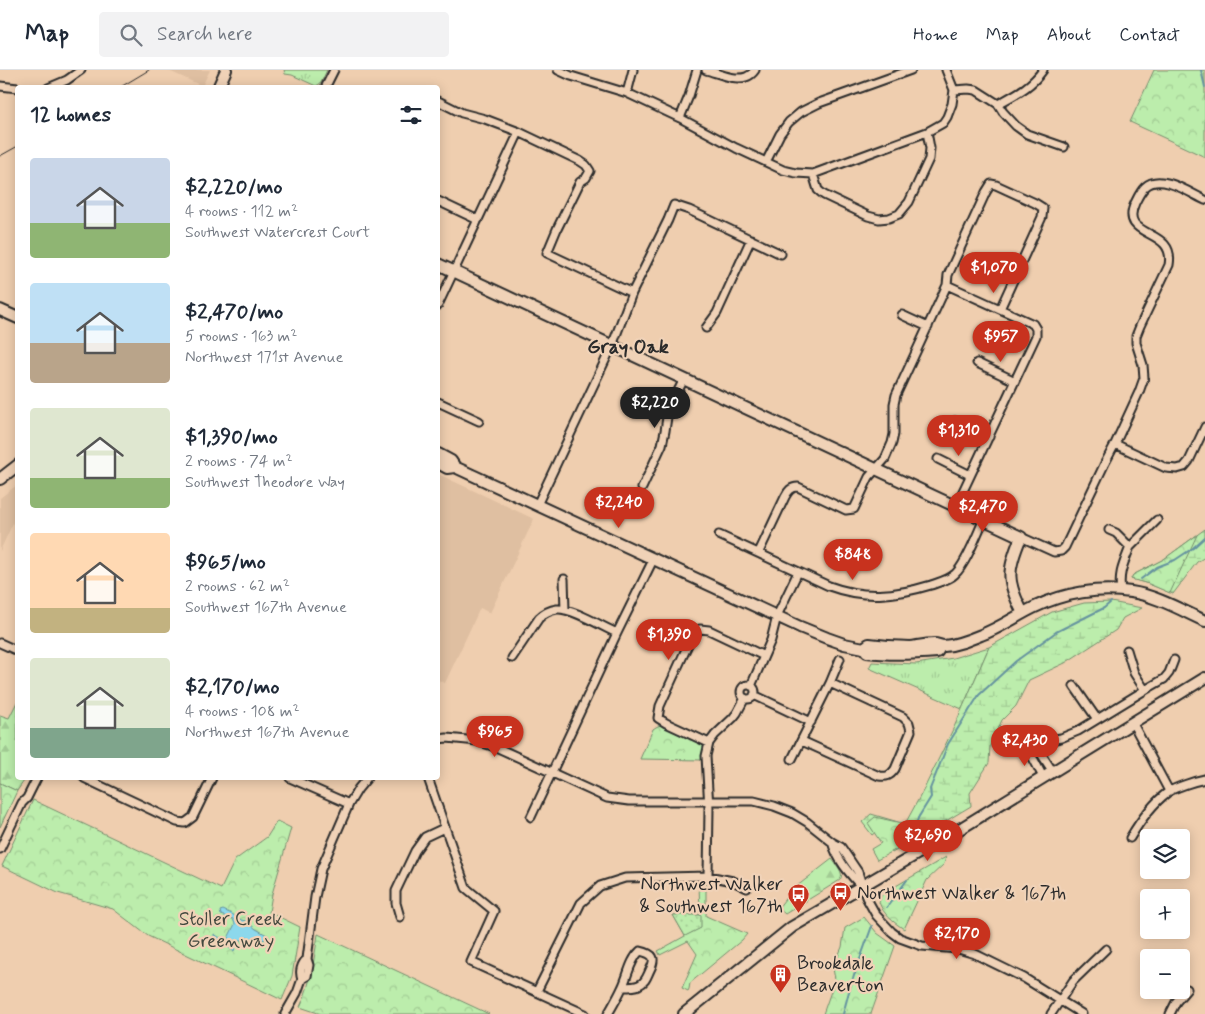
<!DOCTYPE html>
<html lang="en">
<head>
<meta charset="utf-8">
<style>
	:root { --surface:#fff; --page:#f2f2f3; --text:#1f2937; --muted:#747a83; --line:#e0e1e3; --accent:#c8321e }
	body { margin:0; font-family:Mynerve,sans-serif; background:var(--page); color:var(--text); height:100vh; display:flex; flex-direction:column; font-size:19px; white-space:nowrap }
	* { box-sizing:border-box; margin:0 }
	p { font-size:16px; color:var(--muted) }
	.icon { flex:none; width:28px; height:28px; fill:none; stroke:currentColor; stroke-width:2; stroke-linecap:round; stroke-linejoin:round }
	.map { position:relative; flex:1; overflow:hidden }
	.panel { position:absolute; left:15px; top:15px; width:425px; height:695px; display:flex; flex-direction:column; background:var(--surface); border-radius:5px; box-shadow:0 2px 12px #0003 }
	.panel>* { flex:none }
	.buttons { position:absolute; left:1140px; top:759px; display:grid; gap:10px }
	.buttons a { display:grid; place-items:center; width:50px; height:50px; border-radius:5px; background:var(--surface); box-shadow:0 2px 12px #0003; font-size:25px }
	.price { position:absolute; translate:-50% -42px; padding:0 11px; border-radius:18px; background:var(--accent); color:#fff; font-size:16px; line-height:32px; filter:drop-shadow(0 1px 2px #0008) }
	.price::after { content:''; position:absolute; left:50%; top:30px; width:15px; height:11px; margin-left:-8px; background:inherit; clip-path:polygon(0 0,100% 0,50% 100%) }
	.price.selected { background:#222; color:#fff }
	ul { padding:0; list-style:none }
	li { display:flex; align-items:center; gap:15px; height:125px; padding:0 15px }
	li span { display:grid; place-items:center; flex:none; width:140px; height:100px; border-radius:5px; color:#555 }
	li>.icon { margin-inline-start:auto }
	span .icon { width:60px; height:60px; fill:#fffc; stroke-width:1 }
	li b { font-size:21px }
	h2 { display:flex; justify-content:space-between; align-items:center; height:60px; padding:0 15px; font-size:21px }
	header { display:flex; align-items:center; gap:30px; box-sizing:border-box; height:70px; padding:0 25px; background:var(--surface); border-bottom:1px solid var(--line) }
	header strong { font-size:24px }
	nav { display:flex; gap:28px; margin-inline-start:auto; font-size:18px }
	.search { width:350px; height:45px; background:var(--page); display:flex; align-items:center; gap:12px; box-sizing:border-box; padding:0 18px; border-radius:5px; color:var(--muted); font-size:19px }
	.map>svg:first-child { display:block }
	.built { fill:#dfbfa1 }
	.grass { fill:url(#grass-tufts); stroke:#748c6c }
	.forest { fill:url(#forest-firs); stroke:#748c6c }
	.wetland { fill:url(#wetland-marsh); stroke:#748c6c }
	.park { fill:url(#park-crowns); stroke:#748c6c }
	.garden { fill:url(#garden-dots); stroke:#748c6c }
	.water { fill:#8cd8ec; stroke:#65939f }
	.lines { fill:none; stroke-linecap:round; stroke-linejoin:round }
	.stream { stroke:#65939f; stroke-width:2 }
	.street-casing { stroke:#2b2b2b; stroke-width:11 }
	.secondary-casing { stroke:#2b2b2b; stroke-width:14 }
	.street { stroke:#f0d2b7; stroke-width:7 }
	.secondary { stroke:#f0d2b7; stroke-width:10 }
	.tram { stroke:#2b2b2b; stroke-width:1 }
	.labels { text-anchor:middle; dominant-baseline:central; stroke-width:4.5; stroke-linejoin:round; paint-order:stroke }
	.poi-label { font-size:19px; fill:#2b2b2b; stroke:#f0d2b7; text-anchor:start }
	.park-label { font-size:19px; fill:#41483e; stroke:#f0d2b7 }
	.neighbourhood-label { font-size:20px; font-weight:bold; fill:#2b2b2b; stroke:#f0d2b7 }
</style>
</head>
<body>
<header>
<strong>Map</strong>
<div class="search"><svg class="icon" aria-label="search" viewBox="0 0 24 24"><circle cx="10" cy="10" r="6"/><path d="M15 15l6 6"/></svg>Search here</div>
<nav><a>Home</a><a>Map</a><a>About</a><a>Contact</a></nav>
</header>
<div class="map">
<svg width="1205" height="944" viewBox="0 0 1205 944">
	<defs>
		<pattern id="grass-tufts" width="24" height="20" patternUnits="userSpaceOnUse" patternTransform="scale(1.25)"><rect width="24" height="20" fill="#bcedac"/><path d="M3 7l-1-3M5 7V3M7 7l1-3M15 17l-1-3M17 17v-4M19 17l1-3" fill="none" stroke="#a2cb94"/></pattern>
		<pattern id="forest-firs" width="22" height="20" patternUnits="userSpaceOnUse" patternTransform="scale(1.25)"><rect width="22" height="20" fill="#bcedac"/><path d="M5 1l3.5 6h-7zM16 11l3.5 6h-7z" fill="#a2cb94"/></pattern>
		<pattern id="wetland-marsh" width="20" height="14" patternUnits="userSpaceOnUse" patternTransform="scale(1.25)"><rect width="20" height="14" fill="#bcedac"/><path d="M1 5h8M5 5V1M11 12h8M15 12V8" fill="none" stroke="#a2cb94"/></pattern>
		<pattern id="park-crowns" width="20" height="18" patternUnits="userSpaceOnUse" patternTransform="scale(1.25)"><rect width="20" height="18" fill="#bcedac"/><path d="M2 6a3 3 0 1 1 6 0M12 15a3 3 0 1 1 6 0" fill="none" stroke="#a2cb94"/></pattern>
		<pattern id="garden-dots" width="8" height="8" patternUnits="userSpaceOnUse" patternTransform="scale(1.25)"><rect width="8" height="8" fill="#bcedac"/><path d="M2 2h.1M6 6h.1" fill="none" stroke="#a2cb94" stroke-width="1.8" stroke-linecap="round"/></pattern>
	</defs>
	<rect width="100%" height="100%" fill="#efceaf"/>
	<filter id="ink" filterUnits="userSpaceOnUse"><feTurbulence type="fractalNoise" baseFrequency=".02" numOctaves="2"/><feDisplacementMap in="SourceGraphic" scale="10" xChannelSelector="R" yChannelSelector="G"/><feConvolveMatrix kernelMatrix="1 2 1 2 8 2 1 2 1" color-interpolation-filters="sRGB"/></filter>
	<g filter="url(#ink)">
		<path class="built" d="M167,0H210L202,16Z
			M438,404L534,449L490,543L480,538L445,613L438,610Z
			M17,415V444L0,481V428Z"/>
		<path class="grass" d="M284,0H327L321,13L316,16L292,5L285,4Z
			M989,577L962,639L869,598L872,592L916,594L953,588Z"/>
		<path class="forest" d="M17,632L18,708H26L17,721L0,713V645L9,648Z
			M832,789C836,795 845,803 840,810L785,844L778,838L792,820Z"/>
		<path class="wetland" d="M1205,459V487L1197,492L1173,524L1149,514L1131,509L1133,505L1164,489Z
			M1111,532L1142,538L1123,548L1116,560L1065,593L1029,610L1016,636L1002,650L990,676L989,693L970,723L971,736L892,783L877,761L872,765L862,752L871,744L905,754L924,719L955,655L989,577L1052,542L1084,533Z"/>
		<path class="park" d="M1154,0H1203L1205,1V87L1130,52Z
			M1197,465L1170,523L1149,514L1131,509L1133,505L1164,489Z
			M660,655L701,674L704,677L702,690L640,689L653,659L656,657Z
			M0,713L17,721L0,757Z
			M33,730L221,819L235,790L267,767L277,751L291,758L272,824L269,842L300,857L292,906L282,930L148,866L113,839L58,823L2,796Z
			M875,747L906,754L902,776L877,790L871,779L881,773L868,753Z
			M946,787L944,794L927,810L904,859C893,852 883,844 879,832L882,824Z
			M699,814H706V846L747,864L742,870L690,913L689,919L688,921L682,918L697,884L688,871L660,885L658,881L685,866L673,845H700Z
			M864,847L877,863L895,876L871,944H823L835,910L833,898L842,877L845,858Z
			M318,864L489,944H321L300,937C311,913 314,890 318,864Z"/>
		<path class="garden" d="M673,845H701V858L685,866Z"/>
		<path class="water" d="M223,840L232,844L241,850L246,851L256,859L267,865L269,868L262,870L247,868L238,871L234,881L214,868V864C219,867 222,870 228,868L235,854L233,849L221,845L220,841Z"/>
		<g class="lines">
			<path class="stream" d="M1201,0L1205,17
				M1141,509L1157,497L1175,490L1193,478L1205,467
				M913,769L918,748L931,727L930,719L948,674L979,625L1016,591L1056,562L1104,538L1111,532
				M887,837L907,810
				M843,944L851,914L872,856"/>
			<defs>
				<path id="street" d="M558,0L571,6L627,23L680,48L736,78L783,100L796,103L813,104L927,62L943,53L947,47L952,34L954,20L946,0
					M706,0C718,3 734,11 746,7C749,6 753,3 755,0
					M0,16L18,18
					M48,18L67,10L81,0
					M325,18L334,0
					M954,20L968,19L976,20L998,34L1003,42L1016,56L1027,64L1064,77
					M627,23L633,0
					M438,31L462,43L485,49L519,62L580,91L586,95L590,101L586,108L580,112L557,159L547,183L632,223
					M998,34C1016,24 1031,17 1043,0
					M680,48L689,26L697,0
					M766,92L780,64L789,52L801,42L819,33L911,0
					M813,104L818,120L824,125L868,146L879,149L889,148L899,144L909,132L929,89L930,78L927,62
					M1205,130C1190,123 1160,102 1145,117C1140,122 1138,127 1135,133C1118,170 1176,156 1169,195L1140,256L1136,266V273L1143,295L1144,308L1139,322L1115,374L1166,398L1177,399L1184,397L1189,391L1205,357
					M438,131L478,150
					M947,215L1033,254L1036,259V266L956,436
					M438,235L519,62
					M902,245L928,257
					M706,258L717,243L751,169
					M977,293L1015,311
					M438,332L479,351
					M955,351L989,367
					M938,389L970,405
					M642,418L662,375L665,361L667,347L670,337L684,309
					M537,435L612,276L632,223L668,150L674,135L689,140L781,184
					M1109,460L1116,463L1130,477C1124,493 1118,503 1121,521
					M719,465L829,516C864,529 895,526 931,515C939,512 949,510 955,504C966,494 977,464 984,449
					M1021,467L1054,482L1061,481L1065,477L1105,393L1115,374
					M1130,477L1157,450
					M759,482L785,427C788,421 791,417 798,417L846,440L854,439L869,407L885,389L892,373L894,364V334L896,325L947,215L948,205L986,122L991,114L996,115L1035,133L1043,138L1042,147L1000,239
					M564,509L565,540
					M0,573L18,581
					M1127,580L1134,603L1145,620
					M512,588L539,548C544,543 550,540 557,539C572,538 603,557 617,563
					M741 622a7 7 0 1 1 14 0a7 7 0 1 1-14 0Z
					M751,616L771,570L777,546L798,502
					M1074,616L1097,649
					M754,625L811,652
					M1132,652L1169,721
					M438,669L447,668L477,671L498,678L607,728L629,731H754L774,736L792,743L807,752L832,772L841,777L858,802L866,827L876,845L892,862L900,868L922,876L958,879L975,884L1024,908L1082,944
					M802,671L879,706C887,707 890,706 895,699L911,661L909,653L903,647L830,613
					M709,673L666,653L658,648L660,636L692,566L700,559L709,560L764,586
					M1033,680L1040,682L1053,702
					M792,689L830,613L840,589
					M1043,707L1033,688V680L1031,676L1034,673L1061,668L1078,661L1145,620L1164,609L1169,603L1174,590
					M84,708L177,752L185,753L193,747L212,708
					M290,708L349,734
					M428,708L466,818L494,841L471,892L585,944
					M531,747L617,563L654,488
					M1130,768C1140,751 1152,734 1168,722C1176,717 1195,711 1205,709
					M832,772C837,789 848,802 860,815
					M0,779L22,733L27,728L37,708
					M708,806L709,738L706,686L709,673L715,665L733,648L737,643L745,628
					M400,847L396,833V821L415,781L425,767L444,758
					M302,909C299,902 301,894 307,889
					M537,921L581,833L600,816L625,808L708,806L733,811L747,818
					M285,944L297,923L302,909L307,906L309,895L307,889L315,827L321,799L349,734L358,719L367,708
					M608,944C613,935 618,927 622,918C628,906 630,890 640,881C654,884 656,888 650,900C647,906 646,912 639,915C635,917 628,917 623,917
					M1051,944L1073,911L1106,879
					M1170,944L1176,932L1187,919"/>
				<path id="secondary" d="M218,18L226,0
					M438,194L1021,467C1007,500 1006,511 1023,543
					M0,240L18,248
					M438,384L451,391L455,397
					M438,393L447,398L455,397L800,557L827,568L844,574L864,578L867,582C891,585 913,584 937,582L941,576
					M0,409L18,395
					M864,578L869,574C883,576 897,577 911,577C918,576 926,574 934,574C938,574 940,576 944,576C957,575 969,570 981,565C1000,558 1016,546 1035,537C1064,523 1099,517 1131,522C1157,526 1181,540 1205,551
					M684,944L792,857L963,757L1205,608"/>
			</defs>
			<use href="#street" class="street-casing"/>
			<use href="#secondary" class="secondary-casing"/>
			<use href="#street" class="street"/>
			<use href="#secondary" class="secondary"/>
			<path class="tram" d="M119,18L149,0
				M0,86L18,76"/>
		</g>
	</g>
	<defs>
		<symbol id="bus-pin" viewBox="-11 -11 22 30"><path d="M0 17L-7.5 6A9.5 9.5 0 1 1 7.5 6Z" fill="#c8321e" stroke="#f0d2b7"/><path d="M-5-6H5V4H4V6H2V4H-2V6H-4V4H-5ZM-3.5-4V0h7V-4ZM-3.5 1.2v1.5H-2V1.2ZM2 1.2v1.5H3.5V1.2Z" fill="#fff"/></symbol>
		<symbol id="building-pin" viewBox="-11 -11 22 30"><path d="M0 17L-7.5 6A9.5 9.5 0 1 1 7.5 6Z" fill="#c8321e" stroke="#f0d2b7"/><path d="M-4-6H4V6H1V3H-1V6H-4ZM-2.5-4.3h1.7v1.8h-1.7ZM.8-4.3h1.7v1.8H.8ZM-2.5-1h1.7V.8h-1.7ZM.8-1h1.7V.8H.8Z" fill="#fff"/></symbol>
	</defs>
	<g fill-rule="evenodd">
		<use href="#bus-pin" x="828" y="810" width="25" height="34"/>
		<use href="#bus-pin" x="786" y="812" width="25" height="34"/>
		<use href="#building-pin" x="768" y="892" width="25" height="34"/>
	</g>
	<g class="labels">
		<g class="poi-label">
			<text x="783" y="814" text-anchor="end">Northwest Walker<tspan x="783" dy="22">&amp; Southwest 167th</tspan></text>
			<text x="857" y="823">Northwest Walker &amp; 167th</text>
			<text x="797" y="893">Brookdale<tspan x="797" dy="22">Beaverton</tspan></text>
		</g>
		<g class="park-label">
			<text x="231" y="849">Stoller Creek<tspan x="231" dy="22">Greenway</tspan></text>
		</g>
		<g class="neighbourhood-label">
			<text x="628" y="277">Gray Oak</text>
		</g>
	</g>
</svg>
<div class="buttons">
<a><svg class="icon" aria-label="layers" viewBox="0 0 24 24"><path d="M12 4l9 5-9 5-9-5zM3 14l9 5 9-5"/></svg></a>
<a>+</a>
<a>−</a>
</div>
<b class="price" style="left:994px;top:224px">$1,070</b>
<b class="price" style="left:1001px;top:293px">$957</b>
<b class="price selected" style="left:655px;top:359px">$2,220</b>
<b class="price" style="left:959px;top:387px">$1,310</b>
<b class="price" style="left:619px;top:459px">$2,240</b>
<b class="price" style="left:983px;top:463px">$2,470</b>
<b class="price" style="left:853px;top:511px">$848</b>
<b class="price" style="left:669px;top:591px">$1,390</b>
<b class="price" style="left:495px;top:688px">$965</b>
<b class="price" style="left:1025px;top:697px">$2,430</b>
<b class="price" style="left:928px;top:792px">$2,690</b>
<b class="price" style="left:957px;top:890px">$2,170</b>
<section class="panel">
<h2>12 homes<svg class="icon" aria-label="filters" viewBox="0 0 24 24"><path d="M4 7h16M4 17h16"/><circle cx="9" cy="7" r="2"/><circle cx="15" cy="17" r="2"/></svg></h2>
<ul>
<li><span style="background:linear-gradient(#c9d6e8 65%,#8fb573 0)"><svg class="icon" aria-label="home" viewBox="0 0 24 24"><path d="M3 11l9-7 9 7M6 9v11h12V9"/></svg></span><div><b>$2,220/mo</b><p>4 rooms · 112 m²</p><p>Southwest Watercrest Court</p></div></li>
<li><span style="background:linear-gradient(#bfe0f5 60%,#b9a48a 0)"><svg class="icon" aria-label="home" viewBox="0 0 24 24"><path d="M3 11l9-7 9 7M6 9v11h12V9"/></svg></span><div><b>$2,470/mo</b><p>5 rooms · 163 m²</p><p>Northwest 171st Avenue</p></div></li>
<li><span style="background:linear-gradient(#dfe7d0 70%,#8fb573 0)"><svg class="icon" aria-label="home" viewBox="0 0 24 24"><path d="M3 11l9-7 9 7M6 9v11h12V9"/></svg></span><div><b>$1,390/mo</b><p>2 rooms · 74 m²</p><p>Southwest Theodore Way</p></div></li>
<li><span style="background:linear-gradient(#ffd9b3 75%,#c2b280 0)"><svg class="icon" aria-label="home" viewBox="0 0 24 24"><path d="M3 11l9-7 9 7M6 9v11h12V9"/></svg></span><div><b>$965/mo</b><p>2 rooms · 62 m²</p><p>Southwest 167th Avenue</p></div></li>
<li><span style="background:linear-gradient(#dfe7d0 70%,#7fa58c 0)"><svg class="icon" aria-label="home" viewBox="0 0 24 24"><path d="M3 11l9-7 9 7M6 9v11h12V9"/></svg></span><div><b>$2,170/mo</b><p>4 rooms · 108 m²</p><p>Northwest 167th Avenue</p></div></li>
</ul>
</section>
</div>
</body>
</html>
